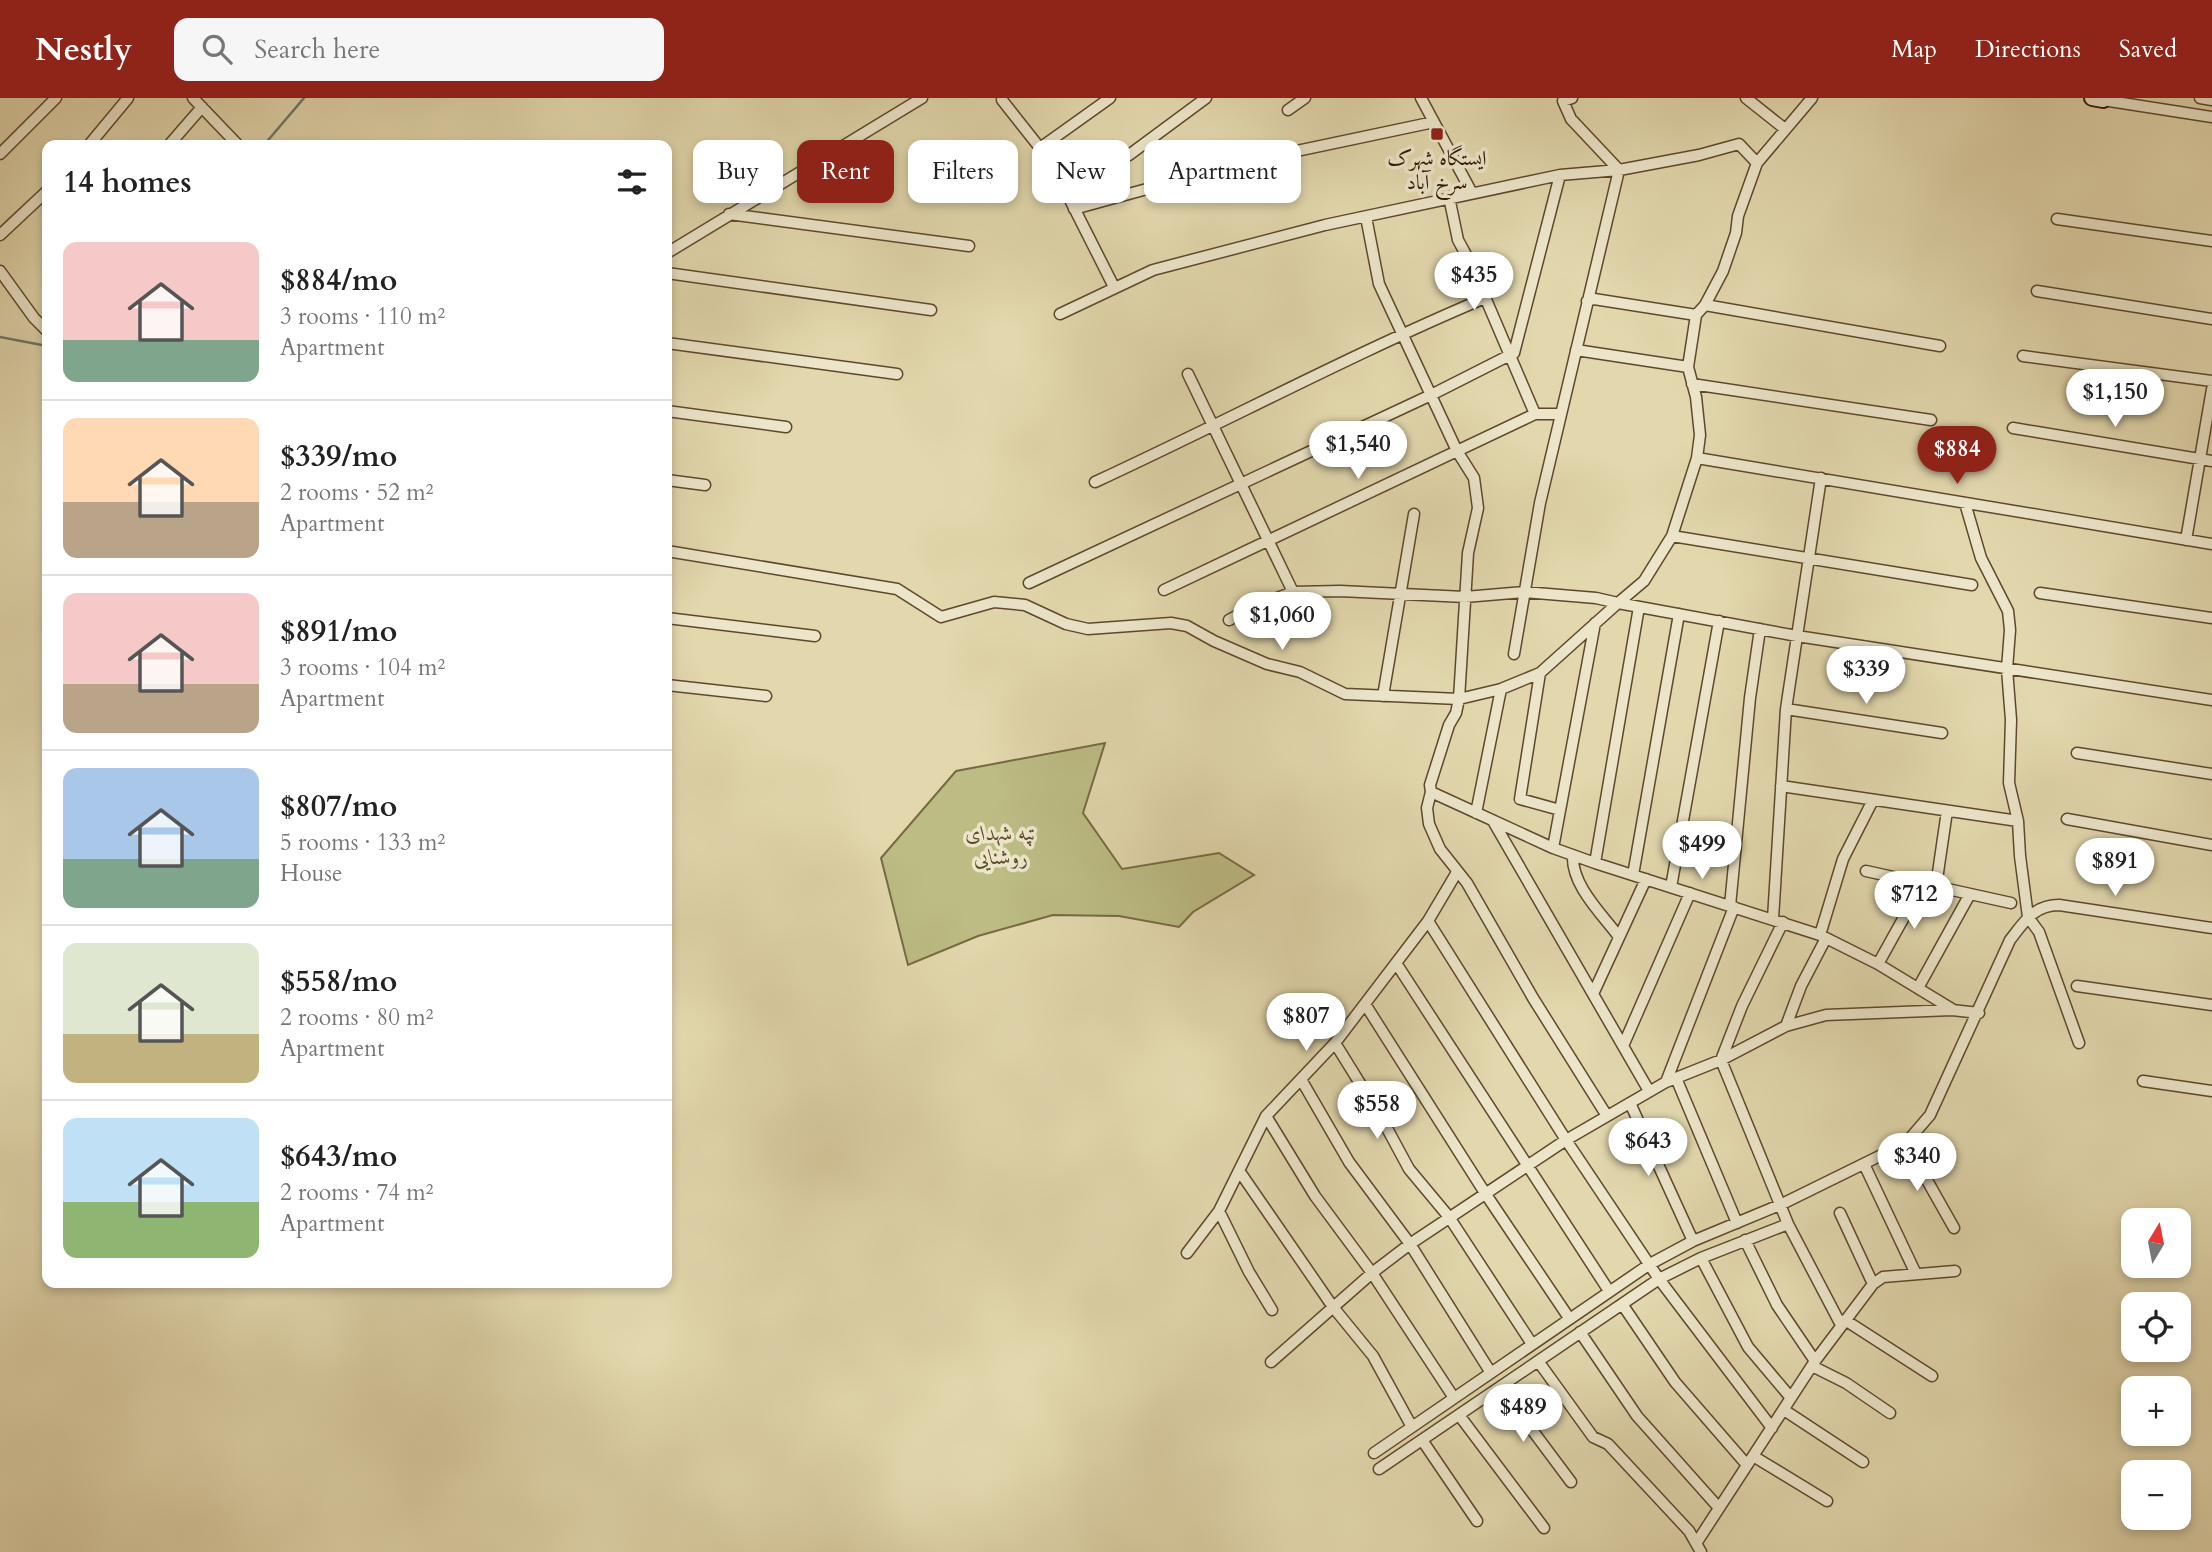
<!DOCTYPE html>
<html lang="en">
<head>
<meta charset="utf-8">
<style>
	:root { --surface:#fff; --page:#f6f6f6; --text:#222; --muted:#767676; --line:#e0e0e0; --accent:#8f2418 }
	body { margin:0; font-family:Cardo,Amiri,serif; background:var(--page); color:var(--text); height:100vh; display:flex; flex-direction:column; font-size:26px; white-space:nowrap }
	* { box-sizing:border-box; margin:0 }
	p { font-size:23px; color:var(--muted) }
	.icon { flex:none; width:38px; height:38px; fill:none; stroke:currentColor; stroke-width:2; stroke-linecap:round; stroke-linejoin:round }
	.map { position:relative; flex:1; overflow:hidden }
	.sheet { position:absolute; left:42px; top:42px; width:630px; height:1148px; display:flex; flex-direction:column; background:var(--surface); border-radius:14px; box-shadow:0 4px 10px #0003 }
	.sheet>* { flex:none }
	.top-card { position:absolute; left:693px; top:42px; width:665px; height:63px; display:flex; gap:14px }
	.needle { width:46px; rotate:10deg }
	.buttons { position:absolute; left:2121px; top:1110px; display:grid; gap:14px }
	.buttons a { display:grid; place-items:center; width:70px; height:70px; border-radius:14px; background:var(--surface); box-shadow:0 4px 10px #0003; font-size:35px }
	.price { position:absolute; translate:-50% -60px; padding:0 16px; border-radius:24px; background:#fff; color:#222; font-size:23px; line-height:46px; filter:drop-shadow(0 2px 4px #0008) }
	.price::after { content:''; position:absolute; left:50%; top:42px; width:21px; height:16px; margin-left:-10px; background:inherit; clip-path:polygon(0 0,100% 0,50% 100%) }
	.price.on { background:var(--accent); color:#fff }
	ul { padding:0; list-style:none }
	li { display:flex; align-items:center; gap:21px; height:175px; padding:0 21px }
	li+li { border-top:2px solid var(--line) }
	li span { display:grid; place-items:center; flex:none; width:196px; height:140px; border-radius:14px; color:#555 }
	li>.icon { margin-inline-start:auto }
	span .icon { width:84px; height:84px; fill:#fffc; stroke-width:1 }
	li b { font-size:30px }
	h2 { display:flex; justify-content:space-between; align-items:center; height:84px; padding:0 21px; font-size:30px }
	.tag { padding:0 24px; border-radius:14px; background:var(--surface); box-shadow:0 4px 10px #0003; font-size:24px; line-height:63px }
	.tag.on { background:var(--accent); color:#fff }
	header { display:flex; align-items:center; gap:42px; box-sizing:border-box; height:98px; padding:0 35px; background:var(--accent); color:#fff }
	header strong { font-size:33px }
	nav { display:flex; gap:38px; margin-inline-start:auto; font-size:24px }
	.search { width:490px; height:63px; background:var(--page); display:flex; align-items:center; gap:18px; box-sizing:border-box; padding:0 24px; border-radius:14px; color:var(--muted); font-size:26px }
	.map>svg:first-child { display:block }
	.green { fill:#bcbc84; stroke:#776a42; stroke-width:2 }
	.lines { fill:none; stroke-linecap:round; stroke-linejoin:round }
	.stream { stroke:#71776e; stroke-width:2.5 }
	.street-casing { stroke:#5e482b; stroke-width:13 }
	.secondary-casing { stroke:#321900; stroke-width:18 }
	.street { stroke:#ece5ca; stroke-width:10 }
	.secondary { stroke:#ece5ca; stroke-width:14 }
	.poi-dot { fill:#8f2418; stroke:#ece5ca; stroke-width:2.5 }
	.labels { text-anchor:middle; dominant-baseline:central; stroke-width:7; stroke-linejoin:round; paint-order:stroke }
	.poi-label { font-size:21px; fill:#321900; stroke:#ece5ca }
	.park-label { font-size:21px; font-style:italic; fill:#5b4a28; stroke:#ece5ca }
</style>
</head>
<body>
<header>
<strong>Nestly</strong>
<div class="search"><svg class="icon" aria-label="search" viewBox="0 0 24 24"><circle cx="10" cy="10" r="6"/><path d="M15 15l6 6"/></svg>Search here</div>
<nav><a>Map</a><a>Directions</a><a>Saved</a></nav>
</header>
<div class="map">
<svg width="2212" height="1454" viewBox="0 0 2212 1454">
	<rect width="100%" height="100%" fill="#e2d7ad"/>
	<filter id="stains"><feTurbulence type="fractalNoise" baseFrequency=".00286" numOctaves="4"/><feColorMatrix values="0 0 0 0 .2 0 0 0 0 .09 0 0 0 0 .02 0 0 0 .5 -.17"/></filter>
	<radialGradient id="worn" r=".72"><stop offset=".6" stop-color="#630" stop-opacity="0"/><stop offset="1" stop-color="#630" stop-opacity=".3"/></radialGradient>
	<path class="green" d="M1105,645L1083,715L1122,771L1219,755L1254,777L1193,814L1179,829L1119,818L1053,817L978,838L908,867L881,760L956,673Z"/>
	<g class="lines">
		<path class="stream" d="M264,47L304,0
			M0,239L47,248"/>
		<defs>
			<path id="street" d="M193,0L238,47
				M1421,0L1472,95
				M1746,0L1785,31
				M2103,0V2L2212,19
				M2200,0L2212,2
				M1002,2L1040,50L1061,84L1114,189
				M1288,12L1305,0
				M89,47L128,0
				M169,47L202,9
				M1040,50L1110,0
				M0,56L56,0
				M1061,84L1083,72L1129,57L1206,0
				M1449,99L1458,142L1470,164L1535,316
				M1074,111L1249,63L1434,24
				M729,116L969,148
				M1366,119L1379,186L1457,353L1474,380L1478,410L1468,455L1459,601L1456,615L1449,627L1430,687L1431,694L1427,710L1429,726L1440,751L1467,785L1533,900L1607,1018
				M2057,121L2212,143
				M0,137L47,93
				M667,155L922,0
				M0,173L34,220L47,233
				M667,175L931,212
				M2037,193L2212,221
				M1587,203L1594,201L1696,217
				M1705,207L1940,248
				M1060,216L1153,172L1325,127L1560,77L1619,72L1699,57L1739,46L1757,65
				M667,245L897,276
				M1576,252L1688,269
				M2023,258L2212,283
				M1188,276L1293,494
				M1692,286L1931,322
				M667,313L786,329
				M2013,330L2212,363
				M1697,360L2212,446
				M667,382L705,387
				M1095,384C1225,324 1352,256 1485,200
				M1965,405L1981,460L2008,513L2010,532L2007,571L2011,622L2009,685L2018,723L2020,758L2028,819L2039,834L2079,945
				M1672,438L1972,487
				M2186,442L2212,291
				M667,453L897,491L941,519L994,504L1025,507L1066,526L1088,531L1171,525L1187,528L1214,543L1267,566L1300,574L1345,596L1459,601L1501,591L1540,575L1618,505L1797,538L2212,602
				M1029,485L1431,297L1514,255L1560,77
				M1164,492L1535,316H1561
				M2040,495L2212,520
				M667,520L815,538
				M1229,522L1253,509L1293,494L1340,493L1465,499L1524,494L1596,500L1618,505L1644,483L1672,438L1697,360L1700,337L1696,299L1688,269L1696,217L1705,207L1723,173L1736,135L1738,118L1757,65L1812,0
				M1514,556L1540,405L1619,72L1571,21L1563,3L1572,0
				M1540,575L1520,701L1560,712
				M667,587L766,598
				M1383,598L1414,416
				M1786,611L1942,635
				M2077,655L2212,676
				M1781,688L2018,723
				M1431,694L1553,750L1595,765L1820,837L1878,866L1952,911
				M1476,715L1501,591
				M2067,721L2212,747
				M1493,723L1649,993
				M1553,750L1595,525
				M1573,757C1571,787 1602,816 1619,839
				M1595,765L1639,509
				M1866,773L2011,805
				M1633,777L1679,516
				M1936,788L1947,713
				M1671,789L1719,523
				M1730,808L1750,600L1760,531
				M1773,821L1786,611L1821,380
				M1428,823L1566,1042L1659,1181L1772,1330
				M1783,824L1742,908L1721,962L1788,1126L1841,1227
				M1820,837L1843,761L1873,702
				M1396,865L1609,1193
				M1878,866L1923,785
				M2077,888L2212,907
				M1918,890L1970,796
				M1593,896L1646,781
				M1365,906L1485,1095L1569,1220
				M1786,928L1801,888L1826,840
				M1335,945L1382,1021L1409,1071L1449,1119L1532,1246
				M1623,948L1690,795
				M1676,980L1737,1125
				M1302,983L1349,1064L1410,1146L1491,1275
				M2143,983L2212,993
				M1666,984L1734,809
				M1630,1005L1693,1143
				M1266,1018L1315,1098L1372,1175L1454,1300
				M1906,1045L1954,1130
				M1864,1066L1916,1176
				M1240,1074L1333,1209L1373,1258L1412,1329
				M1219,1113L1249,1174L1272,1212
				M1840,1115L1873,1186
				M1745,1142L1777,1207L1815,1263
				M1187,1155L1219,1113L1266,1018L1335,945L1428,823L1457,774
				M1701,1160L1748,1249L1791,1300
				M1622,1206L1675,1284L1747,1367
				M1845,1222L1932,1278
				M1580,1234L1637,1318L1719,1410
				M1538,1263L1593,1339L1608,1346L1689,1433L1701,1454
				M1271,1264L1372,1175L1410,1146L1566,1042L1666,984L1721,962L1786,928L1826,917L1952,912L1979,915
				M1812,1268L1846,1285L1890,1315
				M1500,1289L1571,1384
				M1784,1312L1863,1364
				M1459,1317L1544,1430
				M1422,1342L1477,1423
				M1374,1355L1650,1166L1693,1143L1782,1106L1906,1045L1930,1017L2010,842C2024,824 2034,807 2059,807L2212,830
				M1753,1358L1827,1403
				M1379,1371L1659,1181L1701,1160L1788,1126
				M1697,1444L1815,1263L1873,1186L1883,1179L1955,1173"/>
			<path id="secondary" d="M2092,0L2103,2"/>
		</defs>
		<use href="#street" class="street-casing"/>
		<use href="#secondary" class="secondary-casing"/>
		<use href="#street" class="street"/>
		<use href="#secondary" class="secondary"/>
	</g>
	<rect class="poi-dot" x="1430" y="29" width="14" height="14" rx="3.5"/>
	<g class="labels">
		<g class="poi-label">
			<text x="1437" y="60">ایستگاه شهرک<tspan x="1437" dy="24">سرخ آباد</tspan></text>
		</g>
		<g class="park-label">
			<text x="1001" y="735">تپه شهدای<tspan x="1001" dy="24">روشنایی</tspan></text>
		</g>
	</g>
	<rect width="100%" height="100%" filter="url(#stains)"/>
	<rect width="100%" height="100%" fill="url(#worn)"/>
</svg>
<div class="buttons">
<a><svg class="needle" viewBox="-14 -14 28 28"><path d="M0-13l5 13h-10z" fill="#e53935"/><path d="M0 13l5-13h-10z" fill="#767676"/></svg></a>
<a><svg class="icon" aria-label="locate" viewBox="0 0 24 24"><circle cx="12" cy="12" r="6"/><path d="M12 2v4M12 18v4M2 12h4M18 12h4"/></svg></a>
<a>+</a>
<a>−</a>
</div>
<b class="price" style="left:1474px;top:214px">$435</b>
<b class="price" style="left:2115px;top:331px">$1,150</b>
<b class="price" style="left:1358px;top:383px">$1,540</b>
<b class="price on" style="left:1957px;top:388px">$884</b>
<b class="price" style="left:1282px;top:554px">$1,060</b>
<b class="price" style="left:1866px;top:608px">$339</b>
<b class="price" style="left:1702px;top:783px">$499</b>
<b class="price" style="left:2115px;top:800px">$891</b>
<b class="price" style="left:1914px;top:833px">$712</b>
<b class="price" style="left:1306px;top:955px">$807</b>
<b class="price" style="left:1377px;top:1043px">$558</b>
<b class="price" style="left:1648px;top:1080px">$643</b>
<b class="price" style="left:1917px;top:1095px">$340</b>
<b class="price" style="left:1523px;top:1346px">$489</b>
<div class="top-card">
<a class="tag">Buy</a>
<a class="tag on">Rent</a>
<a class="tag">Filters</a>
<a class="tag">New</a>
<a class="tag">Apartment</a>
</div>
<section class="sheet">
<h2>14 homes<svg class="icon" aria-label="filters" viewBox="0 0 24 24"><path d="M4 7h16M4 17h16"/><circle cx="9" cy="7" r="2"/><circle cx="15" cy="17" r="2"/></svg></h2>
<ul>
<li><span style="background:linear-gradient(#f6c9c9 70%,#7fa58c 0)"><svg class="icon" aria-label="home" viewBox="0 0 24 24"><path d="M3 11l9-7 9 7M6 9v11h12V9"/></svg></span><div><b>$884/mo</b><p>3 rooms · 110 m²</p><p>Apartment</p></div></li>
<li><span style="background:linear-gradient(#ffd9b3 60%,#b9a48a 0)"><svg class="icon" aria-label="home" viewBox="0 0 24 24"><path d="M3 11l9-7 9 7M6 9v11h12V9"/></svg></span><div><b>$339/mo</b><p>2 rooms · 52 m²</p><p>Apartment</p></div></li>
<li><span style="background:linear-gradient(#f6c9c9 65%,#b9a48a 0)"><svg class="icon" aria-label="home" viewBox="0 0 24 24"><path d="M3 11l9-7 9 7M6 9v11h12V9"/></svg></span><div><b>$891/mo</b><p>3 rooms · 104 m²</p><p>Apartment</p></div></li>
<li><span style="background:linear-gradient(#a9c7e8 65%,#7fa58c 0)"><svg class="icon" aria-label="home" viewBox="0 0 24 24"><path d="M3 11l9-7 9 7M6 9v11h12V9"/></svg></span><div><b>$807/mo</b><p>5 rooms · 133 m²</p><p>House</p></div></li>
<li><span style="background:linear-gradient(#dfe7d0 65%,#c2b280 0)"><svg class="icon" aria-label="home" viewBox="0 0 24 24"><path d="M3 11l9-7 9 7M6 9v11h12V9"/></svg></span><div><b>$558/mo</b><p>2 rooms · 80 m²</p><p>Apartment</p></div></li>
<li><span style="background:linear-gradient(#bfe0f5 60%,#8fb573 0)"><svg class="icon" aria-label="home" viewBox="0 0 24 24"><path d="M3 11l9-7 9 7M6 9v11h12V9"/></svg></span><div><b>$643/mo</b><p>2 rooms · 74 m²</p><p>Apartment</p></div></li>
</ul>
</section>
</div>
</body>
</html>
